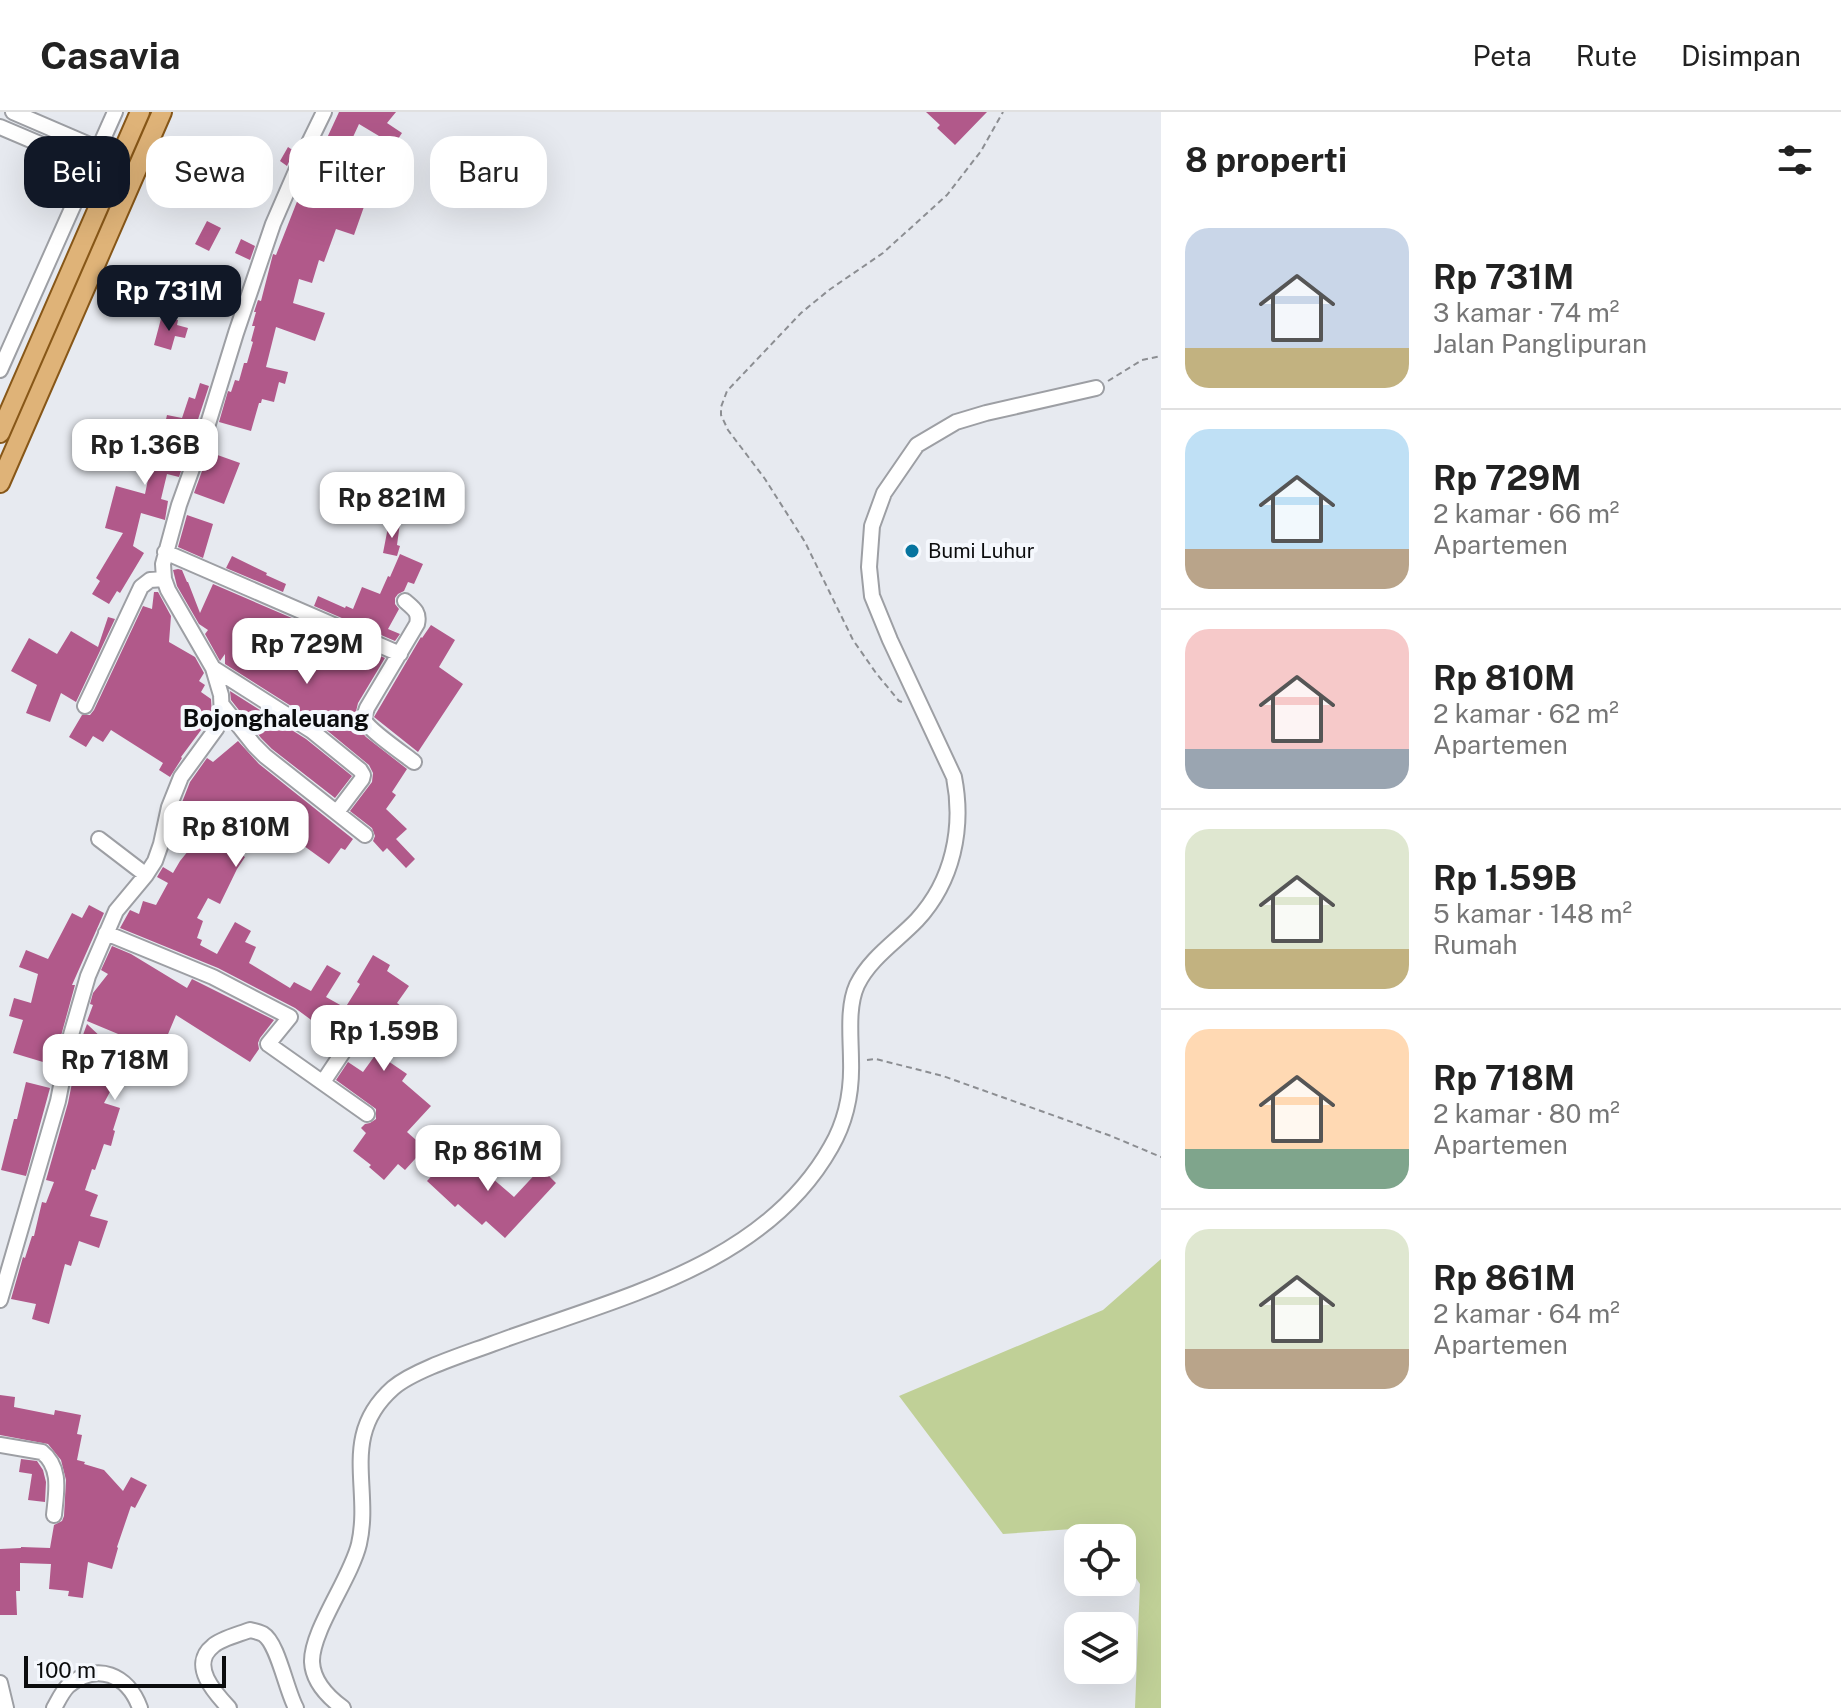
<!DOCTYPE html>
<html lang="id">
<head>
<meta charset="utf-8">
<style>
	:root { --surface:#fff; --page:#f2f2f2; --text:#222; --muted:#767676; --line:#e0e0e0; --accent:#111827 }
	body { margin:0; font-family:"Public Sans",sans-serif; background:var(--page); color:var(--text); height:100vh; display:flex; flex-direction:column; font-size:30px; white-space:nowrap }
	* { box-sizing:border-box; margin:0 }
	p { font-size:26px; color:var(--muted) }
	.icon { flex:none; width:44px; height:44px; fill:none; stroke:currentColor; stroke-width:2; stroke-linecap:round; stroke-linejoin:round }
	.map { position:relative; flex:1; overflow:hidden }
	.drawer { display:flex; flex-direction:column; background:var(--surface); width:680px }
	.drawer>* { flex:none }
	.banner { position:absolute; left:24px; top:24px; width:760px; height:72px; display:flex; gap:16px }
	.controls { position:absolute; left:1064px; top:1412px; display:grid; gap:16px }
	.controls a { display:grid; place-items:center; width:72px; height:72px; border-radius:16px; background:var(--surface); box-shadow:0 8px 32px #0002; font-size:40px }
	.scale { position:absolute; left:24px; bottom:20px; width:202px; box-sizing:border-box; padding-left:8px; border:4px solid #0b0c0d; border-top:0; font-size:22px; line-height:28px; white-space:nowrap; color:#0b0c0d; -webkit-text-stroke:6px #f5f8fd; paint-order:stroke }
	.price { position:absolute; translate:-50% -68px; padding:0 18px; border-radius:16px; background:#fff; color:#222; font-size:26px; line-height:52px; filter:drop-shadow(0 2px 4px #0008) }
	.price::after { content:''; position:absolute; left:50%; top:48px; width:24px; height:18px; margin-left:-12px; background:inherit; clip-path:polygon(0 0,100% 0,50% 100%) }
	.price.on { background:var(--accent); color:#fff }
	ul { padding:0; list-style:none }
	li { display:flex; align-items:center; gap:24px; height:200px; padding:0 24px }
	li+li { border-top:2px solid var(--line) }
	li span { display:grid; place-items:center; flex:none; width:224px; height:160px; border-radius:24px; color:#555 }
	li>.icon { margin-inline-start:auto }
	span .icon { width:96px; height:96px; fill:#fffc; stroke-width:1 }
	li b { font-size:34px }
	h2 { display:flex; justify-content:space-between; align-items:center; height:96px; padding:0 24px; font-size:34px }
	.tag { padding:0 28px; border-radius:24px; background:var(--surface); box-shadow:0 8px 32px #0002; font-size:28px; line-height:72px }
	.tag.on { background:var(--accent); color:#fff }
	header { display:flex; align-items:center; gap:48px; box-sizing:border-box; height:112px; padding:0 40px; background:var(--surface); border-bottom:2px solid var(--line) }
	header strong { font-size:38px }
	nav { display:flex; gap:44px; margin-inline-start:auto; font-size:28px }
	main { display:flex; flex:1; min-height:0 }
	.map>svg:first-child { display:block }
	.green { fill:#c0d097 }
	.building { fill:#b1598a }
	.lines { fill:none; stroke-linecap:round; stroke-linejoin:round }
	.minor-casing { stroke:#9d9fa4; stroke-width:18 }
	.major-casing { stroke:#875718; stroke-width:22 }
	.path { stroke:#8c8e92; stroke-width:2; stroke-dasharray:6 4; stroke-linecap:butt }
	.minor { stroke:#fff; stroke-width:14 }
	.major { stroke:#dfb378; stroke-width:18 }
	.poi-dot { fill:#06749f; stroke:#f5f8fd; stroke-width:3 }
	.labels { text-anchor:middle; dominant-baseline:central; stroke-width:8; stroke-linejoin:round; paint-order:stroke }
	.poi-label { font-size:20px; fill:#0b0c0d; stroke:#f5f8fd; text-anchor:start }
	.quarter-label { font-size:24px; font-weight:bold; fill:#0b0c0d; stroke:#f5f8fd }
</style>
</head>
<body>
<header>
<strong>Casavia</strong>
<nav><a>Peta</a><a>Rute</a><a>Disimpan</a></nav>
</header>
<main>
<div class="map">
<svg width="1161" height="1596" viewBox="0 0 1161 1596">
	<rect width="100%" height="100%" fill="#e7eaf0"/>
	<path class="green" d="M1161,1147V1596H1135L1140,1472L1122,1446V1426H1108L1100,1415L1003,1422L899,1284L1103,1198Z"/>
	<path class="building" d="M339,0H396L387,11L402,21L398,27L409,34L400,47L375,29L379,24L359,12L348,36L379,51L369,77L374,79L370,90L366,89L354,123L336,117L324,150L319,148L312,171L299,167L293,191L325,201L315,229L276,215L266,255L288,260L285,272L279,270L274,290L262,287L261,291H259L251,319L219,310L228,279L231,280L235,268L239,269L244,251H247L253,230L251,229L255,214H252L256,200H254L258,188L261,189L273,142L276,143L300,82L298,81L312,47L325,25L327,26Z
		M926,0H987L955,33L937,16L940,13Z
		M288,35L294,39L287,54L280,49Z
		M207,109L221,116L209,139L195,132Z
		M241,127L255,134L250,148L235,141Z
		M162,203L178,208L177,213L188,216L185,226L175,224L171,238L154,233Z
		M200,271L209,274L179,365L167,362L161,387L168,389L165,408L141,401L133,434L144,441L120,481L117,479L109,492L92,482L100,469L96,466L123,421L105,416L116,374L145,382L150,358L123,353L125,345L106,342L110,324L127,327L131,309L164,316L167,303L182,306L189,285L195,287Z
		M209,340L240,351L224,392L194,381Z
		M187,403L213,412L203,446L178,435Z
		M389,410L400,411L397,433L400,434L397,444L383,441Z
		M400,442L423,452L414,472L408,470L404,479L398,482L395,486V492L399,497L388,517L400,522L395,529L314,494L318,484L345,496L346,494L353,497L362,475L380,482L388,464L390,465Z
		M232,444L267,461L266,463L286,472L283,480L226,456Z
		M178,457L182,458L187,470H188L200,501L213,472L385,546L358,591L354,608L357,615L366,625L407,657L392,680L396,683L386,697L407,717L396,727L415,747L406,756L387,736L383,740L373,729L375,724L372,716L350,699L372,670L373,661L369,653L318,611L225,552V542L220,549L205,522L208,518L199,512L177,474L173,458Z
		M154,480H158L171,504L169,530L195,545L204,561L199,569L205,573L201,580L211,587L212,603L210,606L181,645L182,646L170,665L159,658L163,651L111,618L103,630L93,624L86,635L69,625L82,603H90L94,598L143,494L152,497Z
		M108,505L115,507L76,590L61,581L50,610L26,601L37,573L11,559L29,526L57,542L71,519L98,535Z
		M431,513L455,528L439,555L463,572L418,640L374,605L421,525L422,526Z
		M230,579L306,627L352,664L335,686L272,637L261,626L231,588Z
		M238,629L259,652L353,727L345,738L341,736L329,752L293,726L282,741L245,713L230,735L245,745L237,757L220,792L208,786L197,806L203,809L197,826L202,828L200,833L217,842L235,810L251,819L245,830L256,835L249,851L290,876L294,870L311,879L327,853L341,861L326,885L342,894L331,912L318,904L314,910L295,896L218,856L120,816L130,798L139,802L143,789L156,793L168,771L157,765L163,755L173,761L180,749L193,733L174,721L179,698L190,670L207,646L213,650Z
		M89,793L104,801L72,873H75L53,953L13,941L23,908L9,904L14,886L31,891L38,862L19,855L26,838L48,847L72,801L82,806Z
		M112,834L131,842L187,876L192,867L274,908L260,926L258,931L259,937L250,950L176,903L151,963L139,957L127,970L119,963L104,991L120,996L113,1018L115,1019L111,1034L104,1032L95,1058L92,1057L85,1078L98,1083L90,1104L108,1109L99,1136L79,1129L71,1154L65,1152L49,1212L32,1207L36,1192L11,1187L23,1145L25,1146L32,1124H34L42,1090L46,1091L54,1070L46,1068L68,991L80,931L87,912L122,945L133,953L142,932L87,909L93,893L90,892L93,881L108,862L101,858Z
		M373,843L390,853L387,859L409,874L397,891L417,906L394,937L396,938L388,949L407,962L402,969L431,994L407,1020L425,1036L405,1058L398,1052L384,1068L369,1055L371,1053L353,1039L366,1021L361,1016L365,1012L370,1011L376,1007V997L336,968L348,950L363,960L376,942L361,931L370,918V908L361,903L353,908L342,901L360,872L357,870Z
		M26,970L50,976L26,1064L1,1058L14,1007H17Z
		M457,1036L514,1085L541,1056L556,1071L505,1126L486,1109L482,1113L458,1092L455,1095L427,1069Z
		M0,1283L15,1285L14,1295L54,1303L55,1298L81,1303L77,1322L82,1323L77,1348L85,1350L84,1352L104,1358L123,1379L131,1365L147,1373L135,1396L131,1394L117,1435L118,1436L112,1457L88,1450L83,1486L68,1484L69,1479L49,1477L51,1452L20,1451V1479H16L17,1503H0V1437L21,1436V1435L50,1436L54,1413L62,1409L64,1404L66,1368L61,1348L48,1332L0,1323Z
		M21,1347L37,1349L43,1358L46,1370L45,1390L28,1388L32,1362L19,1360Z"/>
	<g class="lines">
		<defs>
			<path id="minor" d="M13,0L120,46
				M0,15L113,63
				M0,258L115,0
				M165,440L400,542
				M405,489C413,496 420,500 417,512L367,596C366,600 363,604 365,609C369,618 405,643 414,650
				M213,556L312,619L360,658L363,663L362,667L337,700
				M85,594L141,475L150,468L164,467
				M223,594L254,633L265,644L365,723
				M99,727L146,763
				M106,821L213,865L290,905L268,932L367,1002
				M323,970L361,913
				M0,1188L58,989L71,923L88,864L116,799L146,763L155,749L161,732L169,695L181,665L216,617L222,605L221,583L213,556L168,478L164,467L163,452L179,393L207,315L236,221L273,112L303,43L324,0
				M0,1333L42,1340C62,1356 56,1381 54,1403
				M0,1571L6,1596
				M54,1596C58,1589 62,1580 68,1574C97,1549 128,1563 140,1596
				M229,1596C215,1581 189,1553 213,1534C220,1527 240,1522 250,1518C254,1519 259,1520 263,1522C278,1531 286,1578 296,1596
				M343,1596C328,1585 313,1570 312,1550C311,1519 351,1466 359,1432C372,1375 339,1324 393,1276C414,1258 465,1242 492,1232C612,1187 763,1156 831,1035C846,1009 852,979 851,949C851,926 847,895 857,873C870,846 897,829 917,808C953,769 964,716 954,665L890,528L872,484L869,455L872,414L884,381L917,333L956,310L986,301L1096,276"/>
			<path id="major" d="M0,321L140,0
				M0,371L162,0"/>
		</defs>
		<use href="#minor" class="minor-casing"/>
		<use href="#major" class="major-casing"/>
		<path class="path" d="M1108,269L1142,248L1161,244
			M902,590L899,589L876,561L853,528L805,430L765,367L728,318L721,303V295L727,279L801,201L829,178L883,141L947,83L981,39L1003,0
			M867,948L876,947L943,964L1111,1024L1161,1045"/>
		<use href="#minor" class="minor"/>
		<use href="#major" class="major"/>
	</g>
	<circle class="poi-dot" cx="912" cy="439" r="8"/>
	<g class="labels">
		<g class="poi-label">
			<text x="928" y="439">Bumi Luhur</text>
		</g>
		<g class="quarter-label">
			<text x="276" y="606">Bojonghaleuang</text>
		</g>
	</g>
</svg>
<div class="controls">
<a><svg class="icon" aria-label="locate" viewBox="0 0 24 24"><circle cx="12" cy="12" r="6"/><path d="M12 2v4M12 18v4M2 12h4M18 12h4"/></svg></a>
<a><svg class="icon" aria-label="layers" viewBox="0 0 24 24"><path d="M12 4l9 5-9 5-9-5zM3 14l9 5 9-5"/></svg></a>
</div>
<div class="scale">100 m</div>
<b class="price on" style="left:169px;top:221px">Rp 731M</b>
<b class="price" style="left:145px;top:375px">Rp 1.36B</b>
<b class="price" style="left:392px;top:428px">Rp 821M</b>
<b class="price" style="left:307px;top:574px">Rp 729M</b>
<b class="price" style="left:236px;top:757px">Rp 810M</b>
<b class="price" style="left:384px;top:961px">Rp 1.59B</b>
<b class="price" style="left:115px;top:990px">Rp 718M</b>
<b class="price" style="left:488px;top:1081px">Rp 861M</b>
<div class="banner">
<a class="tag on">Beli</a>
<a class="tag">Sewa</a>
<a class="tag">Filter</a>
<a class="tag">Baru</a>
</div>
</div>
<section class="drawer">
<h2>8 properti<svg class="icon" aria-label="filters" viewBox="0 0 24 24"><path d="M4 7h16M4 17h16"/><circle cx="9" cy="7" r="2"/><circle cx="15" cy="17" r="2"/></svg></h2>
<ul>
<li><span style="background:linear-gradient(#c9d6e8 75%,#c2b280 0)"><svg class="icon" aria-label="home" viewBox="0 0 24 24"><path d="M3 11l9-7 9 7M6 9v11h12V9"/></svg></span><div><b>Rp 731M</b><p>3 kamar · 74 m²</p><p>Jalan Panglipuran</p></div></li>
<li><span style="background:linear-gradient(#bfe0f5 75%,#b9a48a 0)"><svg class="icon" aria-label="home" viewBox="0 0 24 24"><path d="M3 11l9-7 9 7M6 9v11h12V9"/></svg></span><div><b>Rp 729M</b><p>2 kamar · 66 m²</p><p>Apartemen</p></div></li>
<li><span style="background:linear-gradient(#f6c9c9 75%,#9aa5b1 0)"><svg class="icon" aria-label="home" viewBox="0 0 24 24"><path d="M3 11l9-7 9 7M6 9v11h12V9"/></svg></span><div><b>Rp 810M</b><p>2 kamar · 62 m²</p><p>Apartemen</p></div></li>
<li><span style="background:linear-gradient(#dfe7d0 75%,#c2b280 0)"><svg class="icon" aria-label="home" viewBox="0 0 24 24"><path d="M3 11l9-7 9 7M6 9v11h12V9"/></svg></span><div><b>Rp 1.59B</b><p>5 kamar · 148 m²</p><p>Rumah</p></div></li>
<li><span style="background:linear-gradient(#ffd9b3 75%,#7fa58c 0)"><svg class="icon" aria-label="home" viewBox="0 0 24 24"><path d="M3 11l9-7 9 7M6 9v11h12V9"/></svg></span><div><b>Rp 718M</b><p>2 kamar · 80 m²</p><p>Apartemen</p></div></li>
<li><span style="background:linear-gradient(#dfe7d0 75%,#b9a48a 0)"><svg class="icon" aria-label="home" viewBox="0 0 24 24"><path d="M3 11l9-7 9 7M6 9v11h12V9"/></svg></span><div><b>Rp 861M</b><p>2 kamar · 64 m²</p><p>Apartemen</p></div></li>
</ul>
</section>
</main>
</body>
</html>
